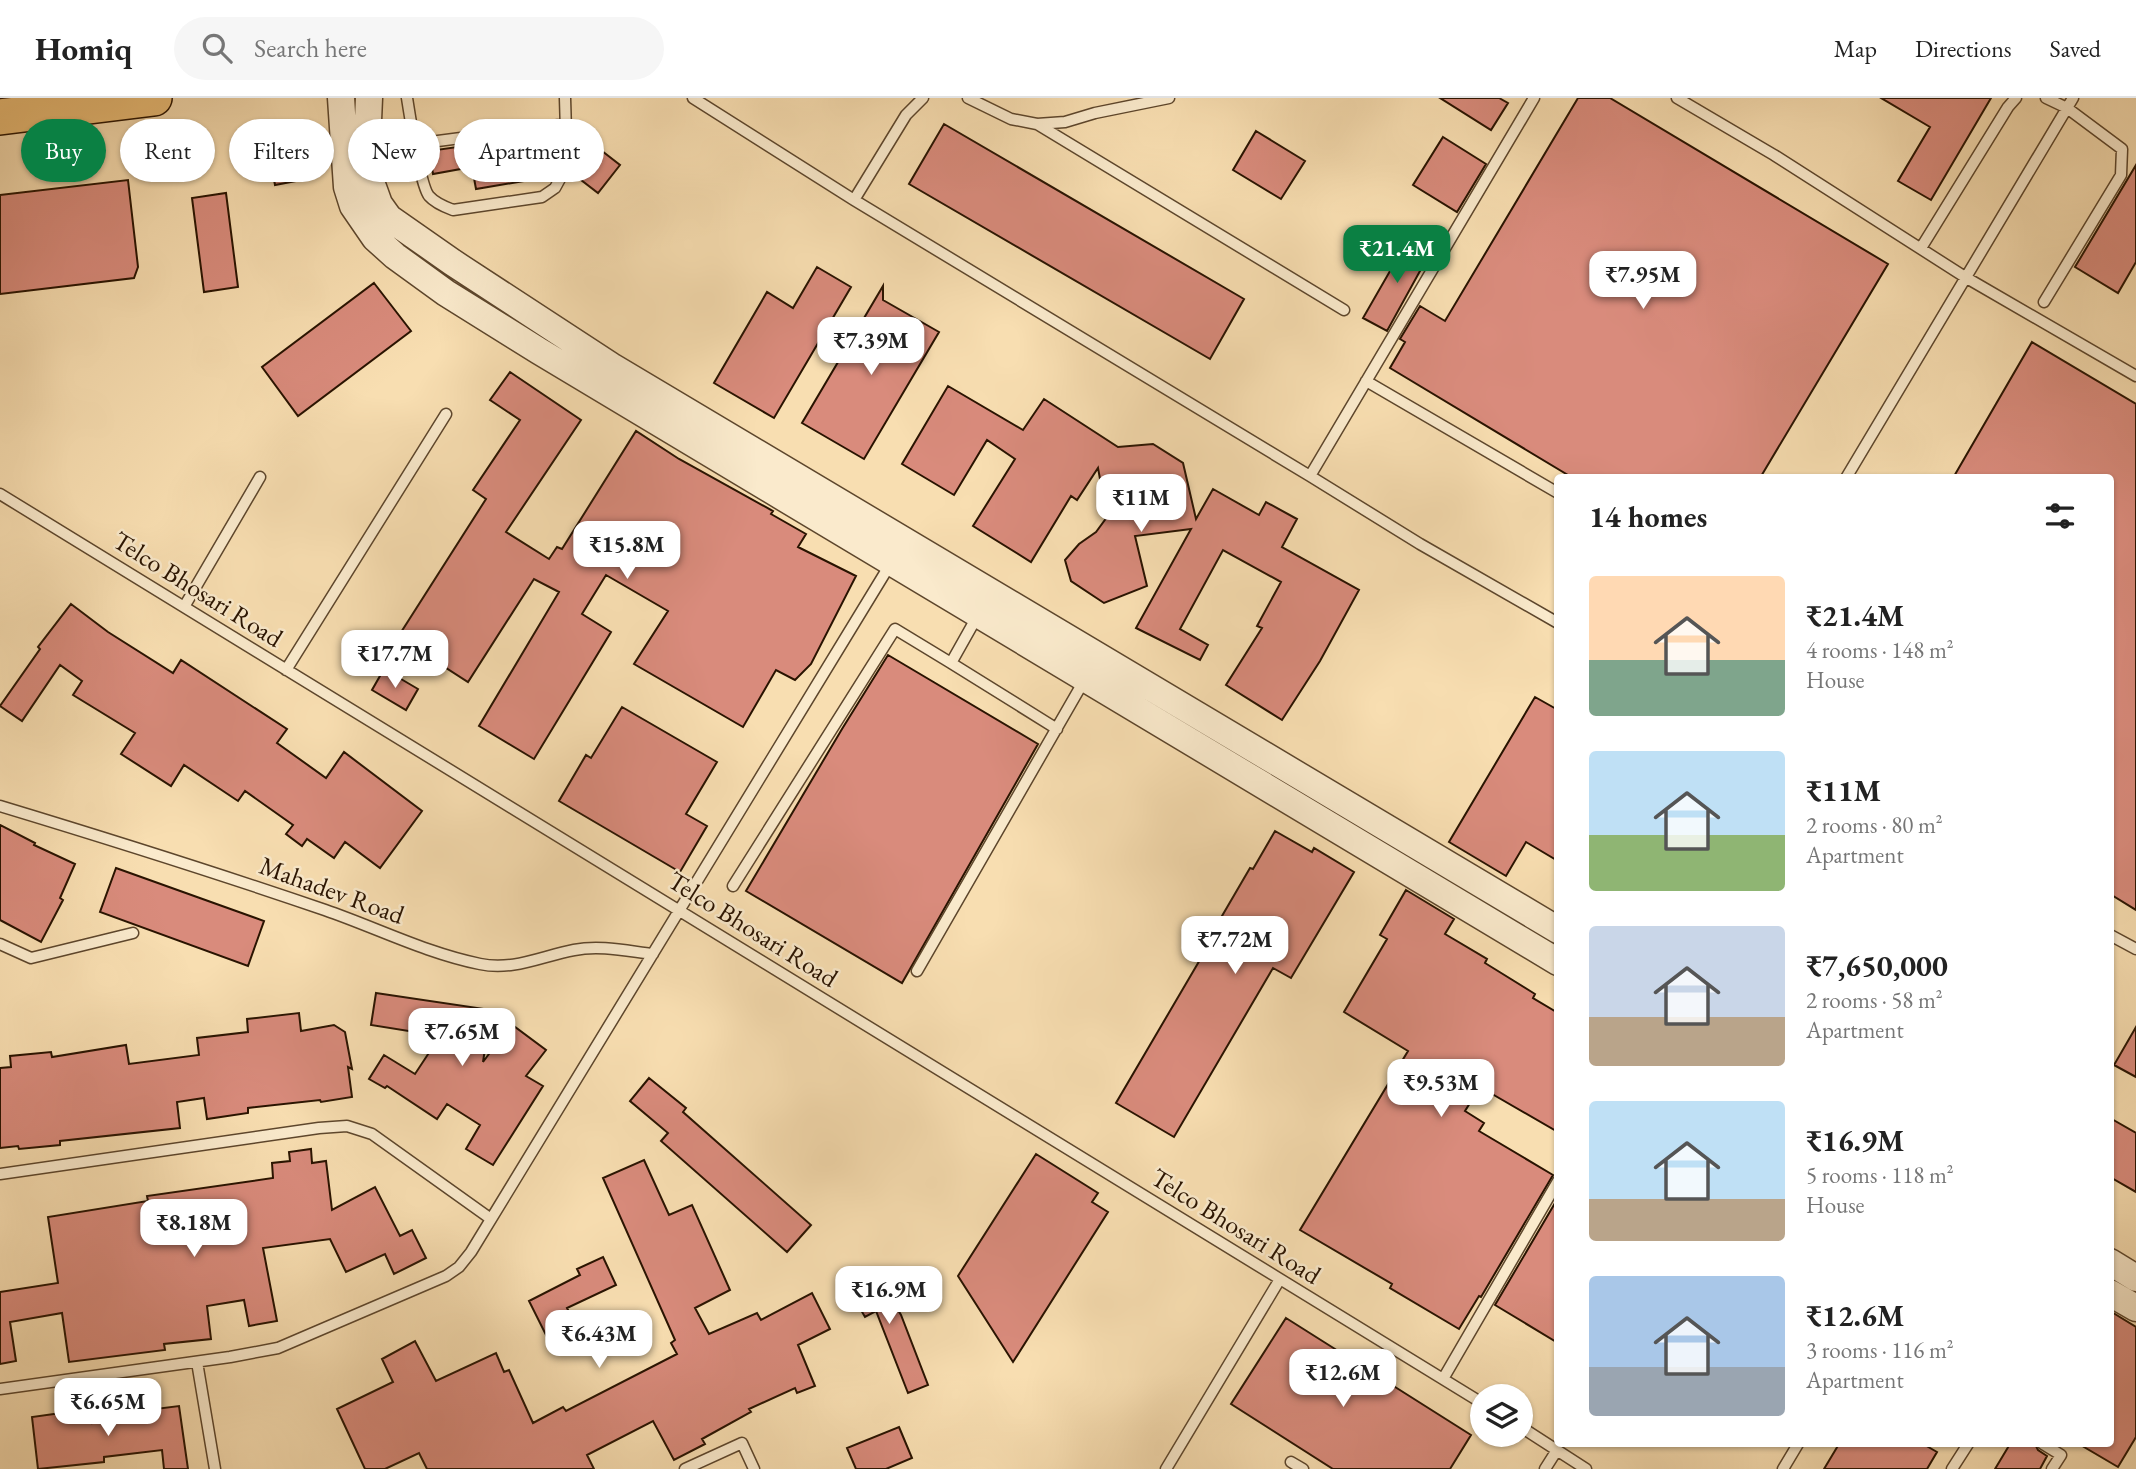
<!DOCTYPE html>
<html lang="en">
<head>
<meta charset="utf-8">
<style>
	:root { --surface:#fff; --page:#f6f6f6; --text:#222; --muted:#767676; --line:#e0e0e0; --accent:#0b8043 }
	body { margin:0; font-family:"EB Garamond",serif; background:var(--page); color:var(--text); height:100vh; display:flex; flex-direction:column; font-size:26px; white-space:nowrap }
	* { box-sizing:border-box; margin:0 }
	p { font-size:23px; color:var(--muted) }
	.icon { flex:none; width:38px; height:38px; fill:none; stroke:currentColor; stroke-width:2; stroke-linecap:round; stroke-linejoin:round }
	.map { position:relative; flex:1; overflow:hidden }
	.details { position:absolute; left:1554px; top:376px; width:560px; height:973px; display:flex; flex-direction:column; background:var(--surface); border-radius:7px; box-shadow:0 2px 5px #0004 }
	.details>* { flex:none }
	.hud { position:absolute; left:21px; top:21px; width:665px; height:63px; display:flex; gap:14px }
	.buttons { position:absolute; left:1470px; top:1286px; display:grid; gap:14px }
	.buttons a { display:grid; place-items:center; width:63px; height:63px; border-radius:50%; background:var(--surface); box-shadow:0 2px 5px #0004; font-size:35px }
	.price { position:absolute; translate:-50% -60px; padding:0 16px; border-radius:14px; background:#fff; color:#222; font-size:23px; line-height:46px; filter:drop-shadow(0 2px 4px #0008) }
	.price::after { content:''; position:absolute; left:50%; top:42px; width:21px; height:16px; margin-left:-10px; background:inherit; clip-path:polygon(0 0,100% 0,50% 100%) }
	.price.selected { background:var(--accent); color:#fff }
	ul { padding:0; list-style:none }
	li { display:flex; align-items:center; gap:21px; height:175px; padding:0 35px }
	li span { display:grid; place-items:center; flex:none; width:196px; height:140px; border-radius:7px; color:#555 }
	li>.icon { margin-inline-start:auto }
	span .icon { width:84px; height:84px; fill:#fffc; stroke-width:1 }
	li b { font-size:30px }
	h2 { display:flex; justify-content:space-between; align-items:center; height:84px; padding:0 35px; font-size:30px }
	.pill { padding:0 24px; border-radius:32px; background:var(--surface); box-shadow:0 2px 5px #0004; font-size:24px; line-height:63px }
	.pill.selected { background:var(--accent); color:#fff }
	header { display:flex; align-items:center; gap:42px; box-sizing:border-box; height:98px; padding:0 35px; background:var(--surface); border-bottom:2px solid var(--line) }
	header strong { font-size:33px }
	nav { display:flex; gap:38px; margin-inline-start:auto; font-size:24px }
	.search { width:490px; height:63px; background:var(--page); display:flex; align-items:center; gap:18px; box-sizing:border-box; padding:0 24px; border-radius:38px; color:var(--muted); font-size:26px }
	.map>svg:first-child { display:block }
	.building { fill:#d98b7c; stroke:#291300; stroke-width:2 }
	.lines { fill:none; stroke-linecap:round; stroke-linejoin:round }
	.service-casing { stroke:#5d462c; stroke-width:13 }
	.tertiary-casing { stroke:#5d462c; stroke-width:29 }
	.primary-casing { stroke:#291300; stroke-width:38 }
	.service { stroke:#faeacc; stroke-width:10 }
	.tertiary { stroke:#faeacc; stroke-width:26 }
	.primary { stroke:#ecbf78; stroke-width:35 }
	.labels { text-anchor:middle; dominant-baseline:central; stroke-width:5; stroke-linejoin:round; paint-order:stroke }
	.street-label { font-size:26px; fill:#291300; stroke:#faeacc }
</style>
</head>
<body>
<header>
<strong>Homiq</strong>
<div class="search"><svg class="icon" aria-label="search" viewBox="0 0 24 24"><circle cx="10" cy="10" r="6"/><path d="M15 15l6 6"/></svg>Search here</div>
<nav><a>Map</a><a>Directions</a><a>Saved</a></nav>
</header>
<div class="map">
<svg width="2136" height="1371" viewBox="0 0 2136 1371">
	<rect width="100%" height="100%" fill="#f8deb1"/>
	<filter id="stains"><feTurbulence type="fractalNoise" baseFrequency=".00286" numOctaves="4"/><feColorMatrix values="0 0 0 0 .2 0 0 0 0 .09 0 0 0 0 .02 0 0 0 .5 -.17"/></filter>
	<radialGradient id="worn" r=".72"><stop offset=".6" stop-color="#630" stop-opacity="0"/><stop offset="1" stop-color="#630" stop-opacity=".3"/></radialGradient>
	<path class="building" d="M1440,0H1499L1508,5L1491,32Z
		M1578,0H1610L1888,166L1760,380H1573L1390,270L1405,244L1400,241L1420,208L1445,223Z
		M1881,0H1991L1931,102L1898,83L1930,29Z
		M944,26L1244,201L1210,261L909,86Z
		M1256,33L1305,63L1281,101L1233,72Z
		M535,38L542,80L476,91L472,69L433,76L429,53Z
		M1443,39L1486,66L1457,114L1413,87Z
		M593,46L620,67L598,95L572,75Z
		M311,53L317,79L275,87L270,60Z
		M2136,67V164L2118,195L2075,169Z
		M128,82L138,169L134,180L0,196V97Z
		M226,95L238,189L204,194L192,100Z
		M1409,140L1431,153L1387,233L1363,220Z
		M817,169L851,189L774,320L714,285L767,194L793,210Z
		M374,185L411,233L298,318L262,269Z
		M883,188V202L939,234L864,361L802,325Z
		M2032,244L2136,306V812L2110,796V380H1953Z
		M510,274L581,322L506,434L549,461L557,449L562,451L636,333L679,361L773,413L771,416L806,436L798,449L856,478L811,566L795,582L776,572L743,629L634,566L668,513L606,477L582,516L611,534L534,661L479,628L559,494L534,481L468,584L398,539L486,401L473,392L520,322L490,302Z
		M948,288L1023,332L1044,301L1118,349L1153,346L1183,365L1196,421L1213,391L1259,417L1266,404L1297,421L1282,449L1359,492L1320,563L1282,622L1226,587L1262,530L1257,528L1281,484L1223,452L1180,531L1208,547L1200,562L1136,530L1191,431L1135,438L1147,488L1104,505L1071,483L1065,462L1079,446L1096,434L1107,419L1098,370L1077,402L1071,398L1031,464L973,428L1015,361L987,342L954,397L902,366Z
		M71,506L108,534L173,575L181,562L287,631L277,645L326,680L344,654L422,713L380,770L345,744L334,760L307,741L302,748L286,736L293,727L245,693L238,703L184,667L171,688L121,656L135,635L73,597L82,583L60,567L22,623L0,608L40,551L38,549Z
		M888,557L1038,646L902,885L746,793L842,631Z
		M384,571L418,591L406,612L372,592Z
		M1535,599L1558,612V763L1526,744L1506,778L1449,744Z
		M622,609L717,664L686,716L707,728L680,774L559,703L586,657L591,660Z
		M0,727L35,745L34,747L75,766L60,800L63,802L41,844L0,822Z
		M1275,733L1312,754L1314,750L1354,774L1291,880L1273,870L1174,1039L1116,1005L1218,831L1215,830L1250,770L1253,771Z
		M116,770L264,823L248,868L100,814Z
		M1406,792L1454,821L1445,836L1487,861L1485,865L1535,896L1533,900L1558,915V1034L1480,989L1465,1013L1484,1025L1479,1033L1553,1077L1481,1199L1479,1198L1459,1231L1390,1190L1392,1186L1300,1132L1408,953L1344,914L1387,841L1380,837Z
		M376,895L491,912L483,964L511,926L546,952L526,978L543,988L493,1067L466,1051L480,1027L447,1006L437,1021L387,988L385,990L369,981L384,957L415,976L440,938L371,927Z
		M299,915L301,933L334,927L345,934L352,971L348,969L352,999L321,1004L320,1002L248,1010V1015L207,1021L204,1000L177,1004L180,1030L60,1043V1047L19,1051L18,1048L0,1050V970L11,969L10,958L51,954L52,959L126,947L129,966L199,957L197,940L248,934L247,921Z
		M2136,929V979L2114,967Z
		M649,980L686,1010L683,1014L811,1127L787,1154L661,1043L668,1035L630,1003Z
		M2110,1020L2136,1035V1094L2110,1079Z
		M311,1051L312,1065L326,1063L332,1112L375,1089L400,1138L412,1132L426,1160L394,1176L385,1156L346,1174L330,1141L263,1150L277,1223L249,1228L244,1202L207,1208L211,1241L164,1246L165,1252L69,1264L62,1215L10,1224L16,1263L0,1266V1194L58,1185L48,1119L148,1103L147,1098L273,1080L272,1065L290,1063L289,1054Z
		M1036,1056L1098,1095L1092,1104L1108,1114L1013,1264L958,1178Z
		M644,1062L669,1117L692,1107L730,1192L695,1210L709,1236L757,1215L761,1222L812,1195L830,1231L798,1247L815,1288L797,1295L795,1290L749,1311L751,1314L702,1341L705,1346L674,1362L653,1323L587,1357L594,1371H427L419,1355L385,1371H365L337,1311L393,1284L382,1261L415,1243L436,1283L496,1255L504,1274L509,1272L533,1325L563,1309L566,1313L677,1256L671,1245L675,1242L603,1080Z
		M1558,1100V1245L1495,1207Z
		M603,1159L616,1187L567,1210L583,1241L555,1255L529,1203L580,1177L577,1171Z
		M873,1170L901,1217L928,1287L908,1295L876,1213L865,1219L846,1186Z
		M2110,1213L2136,1229V1339L2118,1369L2079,1346H2110Z
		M1286,1220L1471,1337L1450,1371H1333L1231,1306Z
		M179,1308L188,1371H164L162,1352L104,1359V1364L38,1371L32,1319L90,1311L92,1325L156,1316L155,1311Z
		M899,1329L912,1360L886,1371H856L847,1350Z
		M1839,1346H1923L1937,1354L1927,1371H1824Z
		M2010,1346H2035L2038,1352L2047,1358L2040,1371H1995Z"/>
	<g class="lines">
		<defs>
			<path id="service" d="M407,0C410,18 420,87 429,98C435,105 445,109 453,112L542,99L555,90L567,68L565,0
				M693,0L854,102L1310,378L1420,446L1558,525
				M968,0L1011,21L1037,26L1065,24L1095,15L1169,0
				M1677,0L1774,57L1965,179L2136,278
				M1037,26L1344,212
				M415,46L567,26
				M854,102L906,17L923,0
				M1921,150L2008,9L2016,0
				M2044,204L2121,77L2122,51L2067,10L2046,0
				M1366,283L1558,395
				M1310,378L1534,0
				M1846,380L2073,0
				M0,396L1482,1305
				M184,509L260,379
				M951,565L1057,631
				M286,572L446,316
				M0,708C109,741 217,775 325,812C377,830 426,855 480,866C513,873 542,858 574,852C600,847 627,853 653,856
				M733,788L895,531L951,565L978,517
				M2110,837L2136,851
				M0,846L31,860L133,835
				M917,873L1085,581
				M0,1076L319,1030L347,1028L372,1036L491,1121
				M197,1264L215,1371
				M1443,1281L1558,1083
				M0,1291L230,1259L278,1250L446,1178L459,1169L471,1154L891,465
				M1521,1329L1586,1371
				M2043,1346L2061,1357L2052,1371
				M1291,1364L1303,1371
				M685,1371L742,1345L754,1371
				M1166,1371L1280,1181
				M1545,1371L1557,1352
				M1783,1371L1798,1346
				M1952,1371L1968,1346"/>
			<path id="tertiary" d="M341,0L347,89L353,108L375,140L395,158L446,195L539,253L1558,864
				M369,0L367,45L370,81L379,106L389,120L452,164L611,268L1558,832
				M2110,1164L2136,1180
				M2110,1195L2136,1210"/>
			<path id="primary" d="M0,19L154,0"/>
		</defs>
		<use href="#service" class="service-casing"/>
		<use href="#tertiary" class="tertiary-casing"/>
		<use href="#primary" class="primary-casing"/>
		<use href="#service" class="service"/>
		<use href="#tertiary" class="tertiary"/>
		<use href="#primary" class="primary"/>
	</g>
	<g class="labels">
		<g class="street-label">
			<text transform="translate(198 491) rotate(32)">Telco Bhosari Road</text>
			<text transform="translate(332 792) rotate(20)">Mahadev Road</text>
			<text transform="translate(753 831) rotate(32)">Telco Bhosari Road</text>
			<text transform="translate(1236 1128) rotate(32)">Telco Bhosari Road</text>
		</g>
	</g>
	<rect width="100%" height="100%" filter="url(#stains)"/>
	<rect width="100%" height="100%" fill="url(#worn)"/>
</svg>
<div class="buttons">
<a><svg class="icon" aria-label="layers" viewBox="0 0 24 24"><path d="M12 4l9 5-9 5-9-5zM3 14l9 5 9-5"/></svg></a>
</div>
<b class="price selected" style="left:1397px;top:187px">₹21.4M</b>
<b class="price" style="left:1643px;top:213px">₹7.95M</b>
<b class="price" style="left:871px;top:279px">₹7.39M</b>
<b class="price" style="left:1141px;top:436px">₹11M</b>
<b class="price" style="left:627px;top:483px">₹15.8M</b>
<b class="price" style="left:395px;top:592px">₹17.7M</b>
<b class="price" style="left:1235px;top:878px">₹7.72M</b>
<b class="price" style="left:462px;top:970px">₹7.65M</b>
<b class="price" style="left:1441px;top:1021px">₹9.53M</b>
<b class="price" style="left:194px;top:1161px">₹8.18M</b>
<b class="price" style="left:889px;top:1228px">₹16.9M</b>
<b class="price" style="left:599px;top:1272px">₹6.43M</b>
<b class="price" style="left:1343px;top:1311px">₹12.6M</b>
<b class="price" style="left:108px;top:1340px">₹6.65M</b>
<div class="hud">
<a class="pill selected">Buy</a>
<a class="pill">Rent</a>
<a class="pill">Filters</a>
<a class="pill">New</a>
<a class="pill">Apartment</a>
</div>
<section class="details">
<h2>14 homes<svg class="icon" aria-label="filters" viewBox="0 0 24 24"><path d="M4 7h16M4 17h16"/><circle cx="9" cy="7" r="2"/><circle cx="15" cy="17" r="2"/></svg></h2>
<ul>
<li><span style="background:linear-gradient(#ffd9b3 60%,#7fa58c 0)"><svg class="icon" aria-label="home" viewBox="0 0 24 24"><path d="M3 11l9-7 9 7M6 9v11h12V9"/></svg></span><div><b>₹21.4M</b><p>4 rooms · 148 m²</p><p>House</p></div></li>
<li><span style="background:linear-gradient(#bfe0f5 60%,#8fb573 0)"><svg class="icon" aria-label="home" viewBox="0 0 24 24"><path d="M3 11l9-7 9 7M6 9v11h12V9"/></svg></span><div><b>₹11M</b><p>2 rooms · 80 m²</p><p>Apartment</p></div></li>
<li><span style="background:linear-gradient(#c9d6e8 65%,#b9a48a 0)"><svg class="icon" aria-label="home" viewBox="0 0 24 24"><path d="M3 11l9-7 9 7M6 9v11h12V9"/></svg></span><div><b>₹7,650,000</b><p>2 rooms · 58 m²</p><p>Apartment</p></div></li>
<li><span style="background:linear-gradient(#bfe0f5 70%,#b9a48a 0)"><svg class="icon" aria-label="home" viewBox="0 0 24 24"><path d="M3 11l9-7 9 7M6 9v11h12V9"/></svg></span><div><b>₹16.9M</b><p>5 rooms · 118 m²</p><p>House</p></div></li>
<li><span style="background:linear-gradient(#a9c7e8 65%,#9aa5b1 0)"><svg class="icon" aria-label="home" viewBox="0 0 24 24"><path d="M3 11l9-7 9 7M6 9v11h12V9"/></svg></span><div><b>₹12.6M</b><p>3 rooms · 116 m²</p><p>Apartment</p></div></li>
</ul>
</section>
</div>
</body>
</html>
